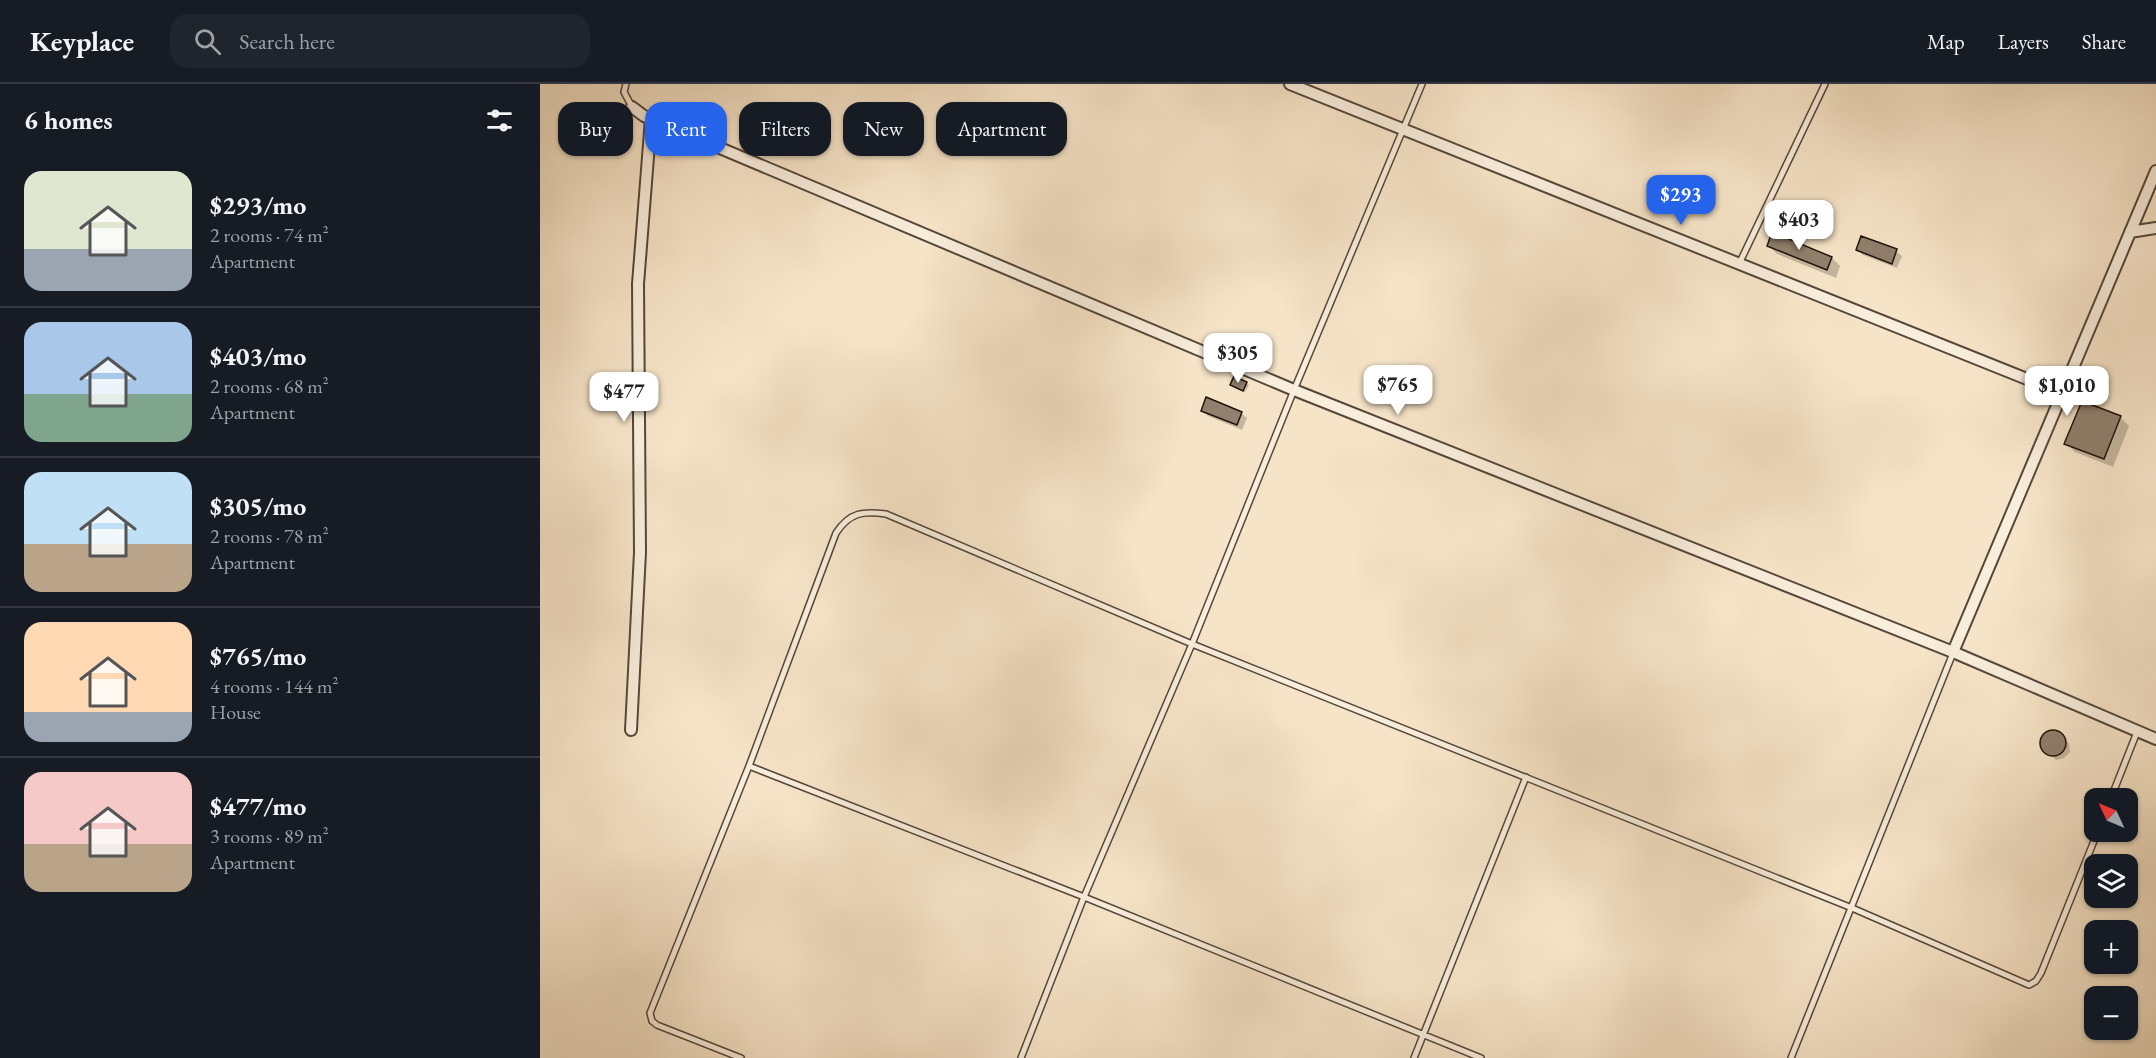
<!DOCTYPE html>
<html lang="en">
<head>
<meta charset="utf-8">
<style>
	:root { --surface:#171b24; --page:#20242c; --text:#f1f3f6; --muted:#9ea1a6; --line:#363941; --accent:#2563eb }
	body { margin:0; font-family:"EB Garamond",serif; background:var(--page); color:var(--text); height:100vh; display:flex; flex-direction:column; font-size:22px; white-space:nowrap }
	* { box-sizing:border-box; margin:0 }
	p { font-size:20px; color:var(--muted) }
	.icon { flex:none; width:33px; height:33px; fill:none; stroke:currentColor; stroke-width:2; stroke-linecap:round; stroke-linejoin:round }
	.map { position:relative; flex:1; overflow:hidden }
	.panel { display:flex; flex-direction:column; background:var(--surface); width:540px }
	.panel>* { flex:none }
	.top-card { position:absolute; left:18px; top:18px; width:570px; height:54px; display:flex; gap:12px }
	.needle { width:39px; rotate:314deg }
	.fabs { position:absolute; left:1544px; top:704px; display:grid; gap:12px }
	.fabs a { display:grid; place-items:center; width:54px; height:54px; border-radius:12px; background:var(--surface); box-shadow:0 2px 4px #0004; font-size:30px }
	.price { position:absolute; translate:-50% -51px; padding:0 14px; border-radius:12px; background:#fff; color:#222; font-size:20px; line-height:39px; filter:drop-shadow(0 2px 3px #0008) }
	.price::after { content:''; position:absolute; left:50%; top:36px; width:18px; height:14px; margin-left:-9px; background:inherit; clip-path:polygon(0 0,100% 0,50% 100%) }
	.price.current { background:var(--accent); color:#fff }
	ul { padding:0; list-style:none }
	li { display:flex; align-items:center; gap:18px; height:150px; padding:0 24px }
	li+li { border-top:2px solid var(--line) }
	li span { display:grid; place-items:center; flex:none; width:168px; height:120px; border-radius:18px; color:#555 }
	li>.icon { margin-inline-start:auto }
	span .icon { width:72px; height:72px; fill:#fffc; stroke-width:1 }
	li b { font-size:26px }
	h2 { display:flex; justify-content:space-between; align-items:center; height:72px; padding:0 24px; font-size:26px }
	.tag { padding:0 21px; border-radius:18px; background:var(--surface); box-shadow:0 2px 4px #0004; font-size:21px; line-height:54px }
	.tag.current { background:var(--accent); color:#fff }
	header { display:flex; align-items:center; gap:36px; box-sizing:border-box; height:84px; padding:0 30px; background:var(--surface); border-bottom:2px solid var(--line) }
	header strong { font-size:28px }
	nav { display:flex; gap:33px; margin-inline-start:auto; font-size:21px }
	.search { width:420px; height:54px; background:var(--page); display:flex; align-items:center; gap:15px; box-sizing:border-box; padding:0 21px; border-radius:18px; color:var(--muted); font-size:22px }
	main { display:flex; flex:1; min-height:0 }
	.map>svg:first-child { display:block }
	.shadow { fill:#0003 }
	.building { fill:#90806d; stroke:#21130b; stroke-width:1.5 }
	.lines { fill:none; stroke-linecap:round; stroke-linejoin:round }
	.lane-casing { stroke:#56473a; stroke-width:8 }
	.street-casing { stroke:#56473a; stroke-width:14 }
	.lane { stroke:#f9eddb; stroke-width:5 }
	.street { stroke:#f9eddb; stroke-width:10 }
</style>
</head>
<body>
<header>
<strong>Keyplace</strong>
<div class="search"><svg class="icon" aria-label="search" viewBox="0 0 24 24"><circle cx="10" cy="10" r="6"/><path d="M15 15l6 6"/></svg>Search here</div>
<nav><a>Map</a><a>Layers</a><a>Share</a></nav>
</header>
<main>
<section class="panel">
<h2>6 homes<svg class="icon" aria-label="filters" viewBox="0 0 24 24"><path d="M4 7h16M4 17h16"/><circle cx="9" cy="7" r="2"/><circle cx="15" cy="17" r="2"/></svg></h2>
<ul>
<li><span style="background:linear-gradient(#dfe7d0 65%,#9aa5b1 0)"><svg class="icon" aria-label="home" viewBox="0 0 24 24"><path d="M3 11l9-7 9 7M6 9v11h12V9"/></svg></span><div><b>$293/mo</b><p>2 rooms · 74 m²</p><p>Apartment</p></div></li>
<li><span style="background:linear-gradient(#a9c7e8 60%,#7fa58c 0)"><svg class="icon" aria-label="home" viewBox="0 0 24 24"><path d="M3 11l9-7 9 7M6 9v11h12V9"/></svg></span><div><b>$403/mo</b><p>2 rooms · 68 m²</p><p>Apartment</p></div></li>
<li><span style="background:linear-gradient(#bfe0f5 60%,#b9a48a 0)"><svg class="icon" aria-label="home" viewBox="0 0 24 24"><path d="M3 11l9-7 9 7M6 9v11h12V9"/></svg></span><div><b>$305/mo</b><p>2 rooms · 78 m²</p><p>Apartment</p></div></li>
<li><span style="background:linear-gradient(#ffd9b3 75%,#9aa5b1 0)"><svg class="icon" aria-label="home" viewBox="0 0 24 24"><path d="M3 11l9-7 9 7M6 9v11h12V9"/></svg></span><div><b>$765/mo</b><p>4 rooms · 144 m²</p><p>House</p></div></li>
<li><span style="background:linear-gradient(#f6c9c9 60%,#b9a48a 0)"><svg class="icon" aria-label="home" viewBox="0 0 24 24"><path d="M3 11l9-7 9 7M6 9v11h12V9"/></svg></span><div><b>$477/mo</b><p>3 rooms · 89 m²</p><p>Apartment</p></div></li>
</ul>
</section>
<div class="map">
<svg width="1616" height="974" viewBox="0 0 1616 974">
	<rect width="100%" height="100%" fill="#f6e4c8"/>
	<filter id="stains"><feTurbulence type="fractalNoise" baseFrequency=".00333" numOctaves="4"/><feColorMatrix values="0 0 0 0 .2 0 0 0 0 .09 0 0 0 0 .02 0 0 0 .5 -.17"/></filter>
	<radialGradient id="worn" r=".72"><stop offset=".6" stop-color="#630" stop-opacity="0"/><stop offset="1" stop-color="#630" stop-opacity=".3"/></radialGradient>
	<path class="shadow" d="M1322,154L1356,167L1362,172L1357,184L1323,171L1318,166Z
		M1228,161L1292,174L1300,182L1296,194L1237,170Z
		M706,299L709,301L705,308L694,303Z
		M662,327L701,329L707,334L702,346L668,332Z
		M1580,333L1589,342L1573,383L1535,368L1526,359Z
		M1516,648L1529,659L1530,668L1524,674L1516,676L1503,664L1502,656L1507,649Z"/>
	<path class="building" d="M1232,148L1292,173L1287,186L1227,162Z
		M1321,152L1357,165L1352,180L1316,166Z
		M694,292L707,298L703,307L690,301Z
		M666,313L702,328L697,341L661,327Z
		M1542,317L1581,332L1564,375L1524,360Z
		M1500 659a13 13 0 1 1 26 0a13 13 0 1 1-26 0Z"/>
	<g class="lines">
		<defs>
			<path id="lane" d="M86,0L84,8L92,23
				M1199,180L1285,0
				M209,682L544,813L941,974
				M1571,714L1597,648
				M201,974L117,941L112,937L110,929L209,682L296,449C310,428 323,427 346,430L652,560L1312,824L1489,901L1496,897L1501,889L1558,747
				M481,974L544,813L652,560L754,306L882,0
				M874,974L986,693
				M1251,974L1413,569"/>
			<path id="street" d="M750,0L1522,309
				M92,23L104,32L754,306L1413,568L1616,655
				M1590,148L1616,144
				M1413,568L1616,87
				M91,646L100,468L98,200L111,35"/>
		</defs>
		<use href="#lane" class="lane-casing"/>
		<use href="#street" class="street-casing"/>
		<use href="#lane" class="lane"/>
		<use href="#street" class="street"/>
	</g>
	<rect width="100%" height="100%" filter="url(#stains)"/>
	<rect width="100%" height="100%" fill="url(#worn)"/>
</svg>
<div class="fabs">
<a><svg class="needle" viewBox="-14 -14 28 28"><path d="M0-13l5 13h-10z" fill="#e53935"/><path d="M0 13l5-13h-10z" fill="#9ea1a6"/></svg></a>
<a><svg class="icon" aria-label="layers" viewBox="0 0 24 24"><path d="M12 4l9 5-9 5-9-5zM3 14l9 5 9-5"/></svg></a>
<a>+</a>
<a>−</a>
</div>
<b class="price current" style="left:1141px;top:142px">$293</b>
<b class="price" style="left:1259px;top:167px">$403</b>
<b class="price" style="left:698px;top:300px">$305</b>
<b class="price" style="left:858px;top:332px">$765</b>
<b class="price" style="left:1527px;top:333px">$1,010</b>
<b class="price" style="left:84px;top:339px">$477</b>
<div class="top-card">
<a class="tag">Buy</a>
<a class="tag current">Rent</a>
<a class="tag">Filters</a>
<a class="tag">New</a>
<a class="tag">Apartment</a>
</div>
</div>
</main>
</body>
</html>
